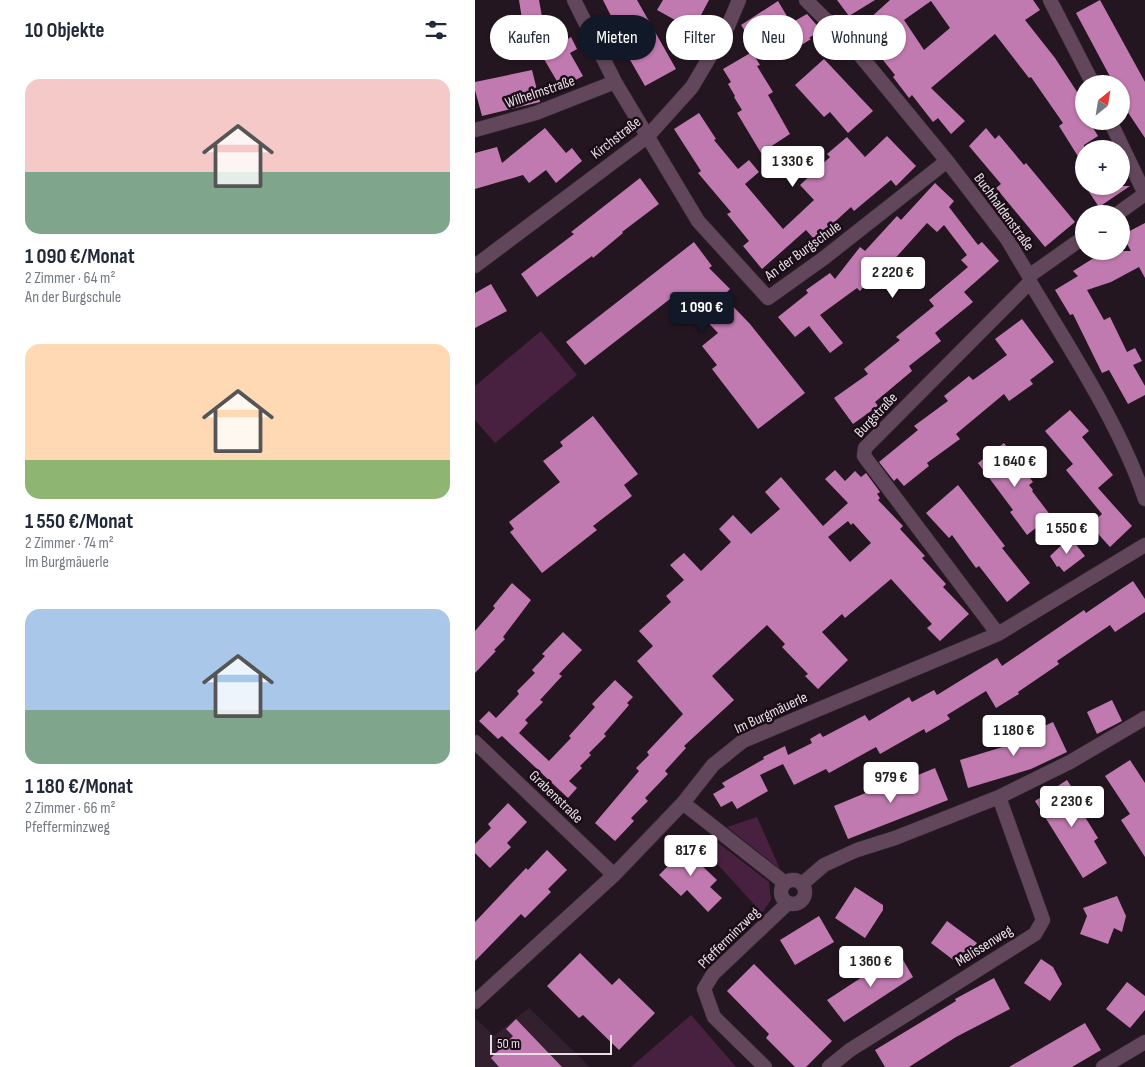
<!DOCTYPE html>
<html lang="de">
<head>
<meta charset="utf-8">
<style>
	:root { --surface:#fff; --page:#f2f2f3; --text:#1f2937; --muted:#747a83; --accent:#111827 }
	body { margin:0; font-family:"Sofia Sans Condensed",sans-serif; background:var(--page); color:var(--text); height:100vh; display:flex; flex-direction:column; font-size:19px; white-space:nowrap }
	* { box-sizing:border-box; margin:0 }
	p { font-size:16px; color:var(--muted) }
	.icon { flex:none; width:28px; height:28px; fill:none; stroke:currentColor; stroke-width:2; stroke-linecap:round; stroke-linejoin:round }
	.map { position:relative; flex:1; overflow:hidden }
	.details { display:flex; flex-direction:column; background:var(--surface); width:475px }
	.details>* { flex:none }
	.top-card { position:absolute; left:15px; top:15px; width:475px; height:45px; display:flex; gap:10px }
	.needle { width:32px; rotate:30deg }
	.buttons { position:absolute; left:600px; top:75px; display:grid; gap:10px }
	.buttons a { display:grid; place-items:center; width:55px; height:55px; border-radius:50%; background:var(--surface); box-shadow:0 1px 4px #0004; font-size:25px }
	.scale { position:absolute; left:15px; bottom:12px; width:122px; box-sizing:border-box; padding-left:5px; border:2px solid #e8dee5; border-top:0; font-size:14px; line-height:18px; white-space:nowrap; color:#e8dee5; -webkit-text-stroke:4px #1b0d17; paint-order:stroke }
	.price { position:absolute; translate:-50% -42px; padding:0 11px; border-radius:5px; background:#fff; color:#222; font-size:16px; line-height:32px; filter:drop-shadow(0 1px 2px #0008) }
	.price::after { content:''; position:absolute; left:50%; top:30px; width:15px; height:11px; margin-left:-8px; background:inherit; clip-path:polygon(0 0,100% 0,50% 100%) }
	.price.on { background:var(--accent); color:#fff }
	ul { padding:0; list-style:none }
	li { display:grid; align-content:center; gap:10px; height:265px; padding:0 25px }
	li span { display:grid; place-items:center; height:155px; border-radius:15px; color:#555 }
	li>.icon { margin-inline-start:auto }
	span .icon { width:90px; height:90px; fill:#fffc; stroke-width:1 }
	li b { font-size:21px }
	h2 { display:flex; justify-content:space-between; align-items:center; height:60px; padding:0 25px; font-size:21px }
	.tag { padding:0 18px; border-radius:22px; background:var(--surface); box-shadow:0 1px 4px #0004; font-size:18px; line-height:45px }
	.tag.on { background:var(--accent); color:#fff }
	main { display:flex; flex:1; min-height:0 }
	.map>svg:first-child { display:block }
	.built { fill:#33202e }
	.green { fill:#482140 }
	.building { fill:#c17ab0; fill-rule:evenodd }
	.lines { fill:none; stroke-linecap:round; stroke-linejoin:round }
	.street-casing { stroke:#3f323c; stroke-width:15 }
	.street { stroke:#62465b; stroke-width:14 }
	.labels { text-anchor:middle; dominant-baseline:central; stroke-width:5; stroke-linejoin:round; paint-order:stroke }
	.street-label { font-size:15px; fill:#e8dee5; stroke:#1b0d17 }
</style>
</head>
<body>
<main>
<section class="details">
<h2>10 Objekte<svg class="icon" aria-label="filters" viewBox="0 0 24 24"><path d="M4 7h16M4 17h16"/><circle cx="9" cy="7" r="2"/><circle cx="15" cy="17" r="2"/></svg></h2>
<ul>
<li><span style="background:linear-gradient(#f6c9c9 60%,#7fa58c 0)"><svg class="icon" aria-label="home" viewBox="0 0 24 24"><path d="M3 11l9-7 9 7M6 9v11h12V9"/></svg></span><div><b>1 090 €/Monat</b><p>2 Zimmer · 64 m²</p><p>An der Burgschule</p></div></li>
<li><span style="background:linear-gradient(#ffd9b3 75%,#8fb573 0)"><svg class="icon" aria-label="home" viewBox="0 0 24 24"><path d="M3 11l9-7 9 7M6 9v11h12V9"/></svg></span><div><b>1 550 €/Monat</b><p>2 Zimmer · 74 m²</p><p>Im Burgmäuerle</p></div></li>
<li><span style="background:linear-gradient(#a9c7e8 65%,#7fa58c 0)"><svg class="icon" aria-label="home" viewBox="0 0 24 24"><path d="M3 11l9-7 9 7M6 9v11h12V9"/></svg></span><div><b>1 180 €/Monat</b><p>2 Zimmer · 66 m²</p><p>Pfefferminzweg</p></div></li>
</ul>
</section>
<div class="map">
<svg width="670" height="1067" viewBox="0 0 670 1067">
	<rect width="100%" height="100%" fill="#241621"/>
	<path class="built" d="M54,1008L115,1067H0V1018L19,1036Z"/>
	<path class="green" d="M66,331L102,375L20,443L0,420V386Z
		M282,817L305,869L252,827Z
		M233,835L294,882L296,900L287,913L224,844Z
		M216,1015L261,1067H156Z"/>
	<path class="building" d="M44,0H64L69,28L53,30L47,19Z
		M128,0H162L201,69L170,86L150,51L153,50Z
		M188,0H234L218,30L182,10Z
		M362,0H400L374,16Z
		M415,0H558L565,10L550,20L580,58L606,98L602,102L609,113V121H614L623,136L609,145V166L584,126L588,123L556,77L554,78L520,34L456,88L490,121L476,134L463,118L458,122L437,95L434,98L418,77L420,75L383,29ZM456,1L475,28L449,50L429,20Z
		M625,0L670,82V138L646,102V84H639L601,13Z
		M303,1L316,23L332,14L346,30L334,38L336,39L312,54L301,38L282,50L266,25Z
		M96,37L102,49L95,53L108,76L86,88L66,54Z
		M277,52L285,65L282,66L298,92L293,95L315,134L286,153L262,113L267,110L259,97L260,96L253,84L256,82L248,69Z
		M349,59L398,111L373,133L355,112L349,117L320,85Z
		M57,70L65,102L7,116L0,90V82Z
		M224,113L241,139L239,140L263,169L274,160L284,172L270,184L308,229L339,200L325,185L355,157L352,154L372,137L390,157L412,136L441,166L421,186L416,180L379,211L376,207L340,240L331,230L287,269L268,246L274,241L252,214L256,212L223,173L226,171L199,129Z
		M70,128L91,153L97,148L107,161L81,183L71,170L54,183L48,175L0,189V153L22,147L27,163Z
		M511,128L520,139L524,135L549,165L551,163L600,222L570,247L521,188L526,184L494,146Z
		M165,178L184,204L147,232L148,233L118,258L117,256L62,297L46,274L99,234L96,232Z
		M460,183L479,201L474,207L503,245L507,242L524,261L489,292L498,302L460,333L466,341L434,366L437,371L400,402L403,406L378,424L359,398L393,374L389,369L425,340L421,337L459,306L454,300L493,267L486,260L492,255L469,225L462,232L452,223L416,263L411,258L385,291L382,288L345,315L368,343L355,353L334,326L320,337L303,317L333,293L331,290L355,273L360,279L385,247L390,251L422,216L426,220Z
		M610,186H655L624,207Z
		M670,223V278L664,267L636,282L612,290L629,320L635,317L652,352L660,348L667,361L658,365L670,386V395L653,404L634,370L627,373L598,314L595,315L580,290L603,276L598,271L622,256L631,251H656L647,235Z
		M219,242L237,266L234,268L255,289L248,296L275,324L330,393L283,429L237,369L242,365L227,346L243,333L204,292L110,365L91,342Z
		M16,284L32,311L0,328V293Z
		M547,319L579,362L555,380L558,384L534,401L529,394L481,434L485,439L452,463L454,466L429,486L422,478L419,481L404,462L443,430L439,426L473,401L469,396L494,376L498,380L532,355L520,339Z
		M595,410L614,431L607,437L638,475L623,488L657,526L635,547L615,525L627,514L591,470L598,464L570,431Z
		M118,416L163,474L149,485L157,496L118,526L122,530L67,573L35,532L39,529L34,522L85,482L68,461L88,446L85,442Z
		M529,443L558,482L554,485L558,490L557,491L576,516L552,535L535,512L538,510L503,463Z
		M360,470L370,481L380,471L386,477L391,473L405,492L402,494L405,498L403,500L428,526L425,529L450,556L447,558L471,584L468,587L494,614L465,641L452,628L457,624L416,579L370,618L367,614L347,632L373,660L343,689L330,676L333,674L307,647L310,644L292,625L237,676L259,700L209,746L211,748L190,771L193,774L170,798L173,801L156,818L159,821L140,841L120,823L164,771L161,768L174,755L172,752L208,714L162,661L178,646L164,631L196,602L191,596L209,580L195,565L209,553L226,571L256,542L244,529L258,515L276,534L305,509L290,492L306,477L348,526L373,503L350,479ZM373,521L376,525L378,523L396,543L375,562L353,537Z
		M483,485L530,546L527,548L555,583L532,602L504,566L501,568L477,535L474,538L451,513Z
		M595,537L610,556L589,572L584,566L582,567L575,556Z
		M658,581L670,599V612L640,632L635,625L582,661L584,664L543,692L544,694L521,708L511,691L472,715L475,719L451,733L449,729L405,754L401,747L354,773L351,769L319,785L308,764L285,775L293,791L262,809L257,801L246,807L238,794L250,787L247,783L289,759L288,757L310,746L313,755L337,743L335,739L345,733L348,737L390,715L394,721L434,697L437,702L459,690L462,695L522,658L527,666L609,610L611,613Z
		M37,583L56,600L28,637L30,639L19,650L21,651L0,673V631L20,608L18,606Z
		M88,632L107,650L84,674L87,676L65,700L68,702L50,720L53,723L44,733L74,761L96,738L94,736L120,707L117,704L140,680L158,697L152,703L154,705L129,734L131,736L114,753L116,755L105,766L107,768L94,781L102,788L93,798L27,736L23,739L4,721L14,711L21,718L44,694L42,691L60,673L57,670L70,656L67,654Z
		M637,700L647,721L622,734L612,712Z
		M578,722L592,752L556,769L493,788L485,760L544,742L543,738Z
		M655,760L670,783V857L646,820L655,814L630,776Z
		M460,768L473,800L373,839L359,806L405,787L407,790Z
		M592,780L614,814L610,817L623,838L619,841L632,863L608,878L560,801Z
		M33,803L52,822L32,843L36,847L15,868L0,853V844L16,828L13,824Z
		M212,840L224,852L221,855L228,862L225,864L242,880L235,887L247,898L233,912L212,890L206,896L184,875L199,860L196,856Z
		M72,850L92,870L73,889L76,892L50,918L46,914L0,961V922L51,868L53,870Z
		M380,887L408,905V910L390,938L360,918Z
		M642,896L651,916L647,932L639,928L633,944L605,934L612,916L608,908Z
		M344,916L359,942L320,965L305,940Z
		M472,921L502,943L485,965L456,943Z
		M105,953L137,985L144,978L180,1013L144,1050L108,1015L104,1018L72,986Z
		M424,953L438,977L369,1022L352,1000Z
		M566,959L578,967L587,984L575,1001L549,983Z
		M279,964L357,1041L331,1067H320L291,1038L294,1034L252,991Z
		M519,978L535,1009L481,1037L434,1067H410L400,1050L481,1001L480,999Z
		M652,982L670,996V1010L655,1028L631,1009Z
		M41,1019L87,1067H24L16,1058L38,1036L31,1029Z
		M610,1023L626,1050L597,1067H534Z"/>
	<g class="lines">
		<defs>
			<path id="street" d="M99,0L140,82L223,221L293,298L349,258L472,161
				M331,0L379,48L472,161L532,239L554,276L555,282C595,349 645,425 670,499
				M575,0L618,84
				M635,121L670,194
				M0,130L61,113L140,82
				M642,214L670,194
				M0,266L173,136L217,87L253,26L264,0
				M554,276L609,237
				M523,634L389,456L390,448L555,282
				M0,742L139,875
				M208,803L310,883
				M306 892a12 12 0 1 1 24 0a12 12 0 1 1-24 0Z
				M327,884L349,865L382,850L420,838L524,797L595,762L670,718
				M0,1002L139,875L208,803L238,765L268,741L523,634L670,545
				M290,1067L239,1017L229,989L238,974L313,903
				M354,1067L375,1050L560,934L568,920L524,797
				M628,1067L670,1042"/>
		</defs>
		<use href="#street" class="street-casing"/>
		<use href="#street" class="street"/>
	</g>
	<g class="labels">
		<g class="street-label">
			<text transform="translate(65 92) rotate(-19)">Wilhelmstraße</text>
			<text transform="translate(141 138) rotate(-38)">Kirchstraße</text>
			<text transform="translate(529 212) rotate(54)">Buchhaldenstraße</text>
			<text transform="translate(328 251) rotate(-36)">An der Burgschule</text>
			<text transform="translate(401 415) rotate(-47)">Burgstraße</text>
			<text transform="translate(296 713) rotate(-25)">Im Burgmäuerle</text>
			<text transform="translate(81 797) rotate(44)">Grabenstraße</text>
			<text transform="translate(254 938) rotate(-45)">Pfefferminzweg</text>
			<text transform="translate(509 946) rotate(-32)">Melissenweg</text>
		</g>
	</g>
</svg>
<div class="buttons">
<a><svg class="needle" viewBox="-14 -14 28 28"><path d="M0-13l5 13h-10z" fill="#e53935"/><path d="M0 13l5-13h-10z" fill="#747a83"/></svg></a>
<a>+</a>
<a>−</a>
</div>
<div class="scale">50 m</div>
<b class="price" style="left:318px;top:188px">1 330 €</b>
<b class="price" style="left:418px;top:299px">2 220 €</b>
<b class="price on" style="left:227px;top:334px">1 090 €</b>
<b class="price" style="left:540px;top:488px">1 640 €</b>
<b class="price" style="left:592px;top:555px">1 550 €</b>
<b class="price" style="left:539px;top:757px">1 180 €</b>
<b class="price" style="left:416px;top:804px">979 €</b>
<b class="price" style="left:597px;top:828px">2 230 €</b>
<b class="price" style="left:216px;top:877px">817 €</b>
<b class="price" style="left:396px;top:988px">1 360 €</b>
<div class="top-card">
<a class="tag">Kaufen</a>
<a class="tag on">Mieten</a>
<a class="tag">Filter</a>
<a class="tag">Neu</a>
<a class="tag">Wohnung</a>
</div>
</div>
</main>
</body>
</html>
